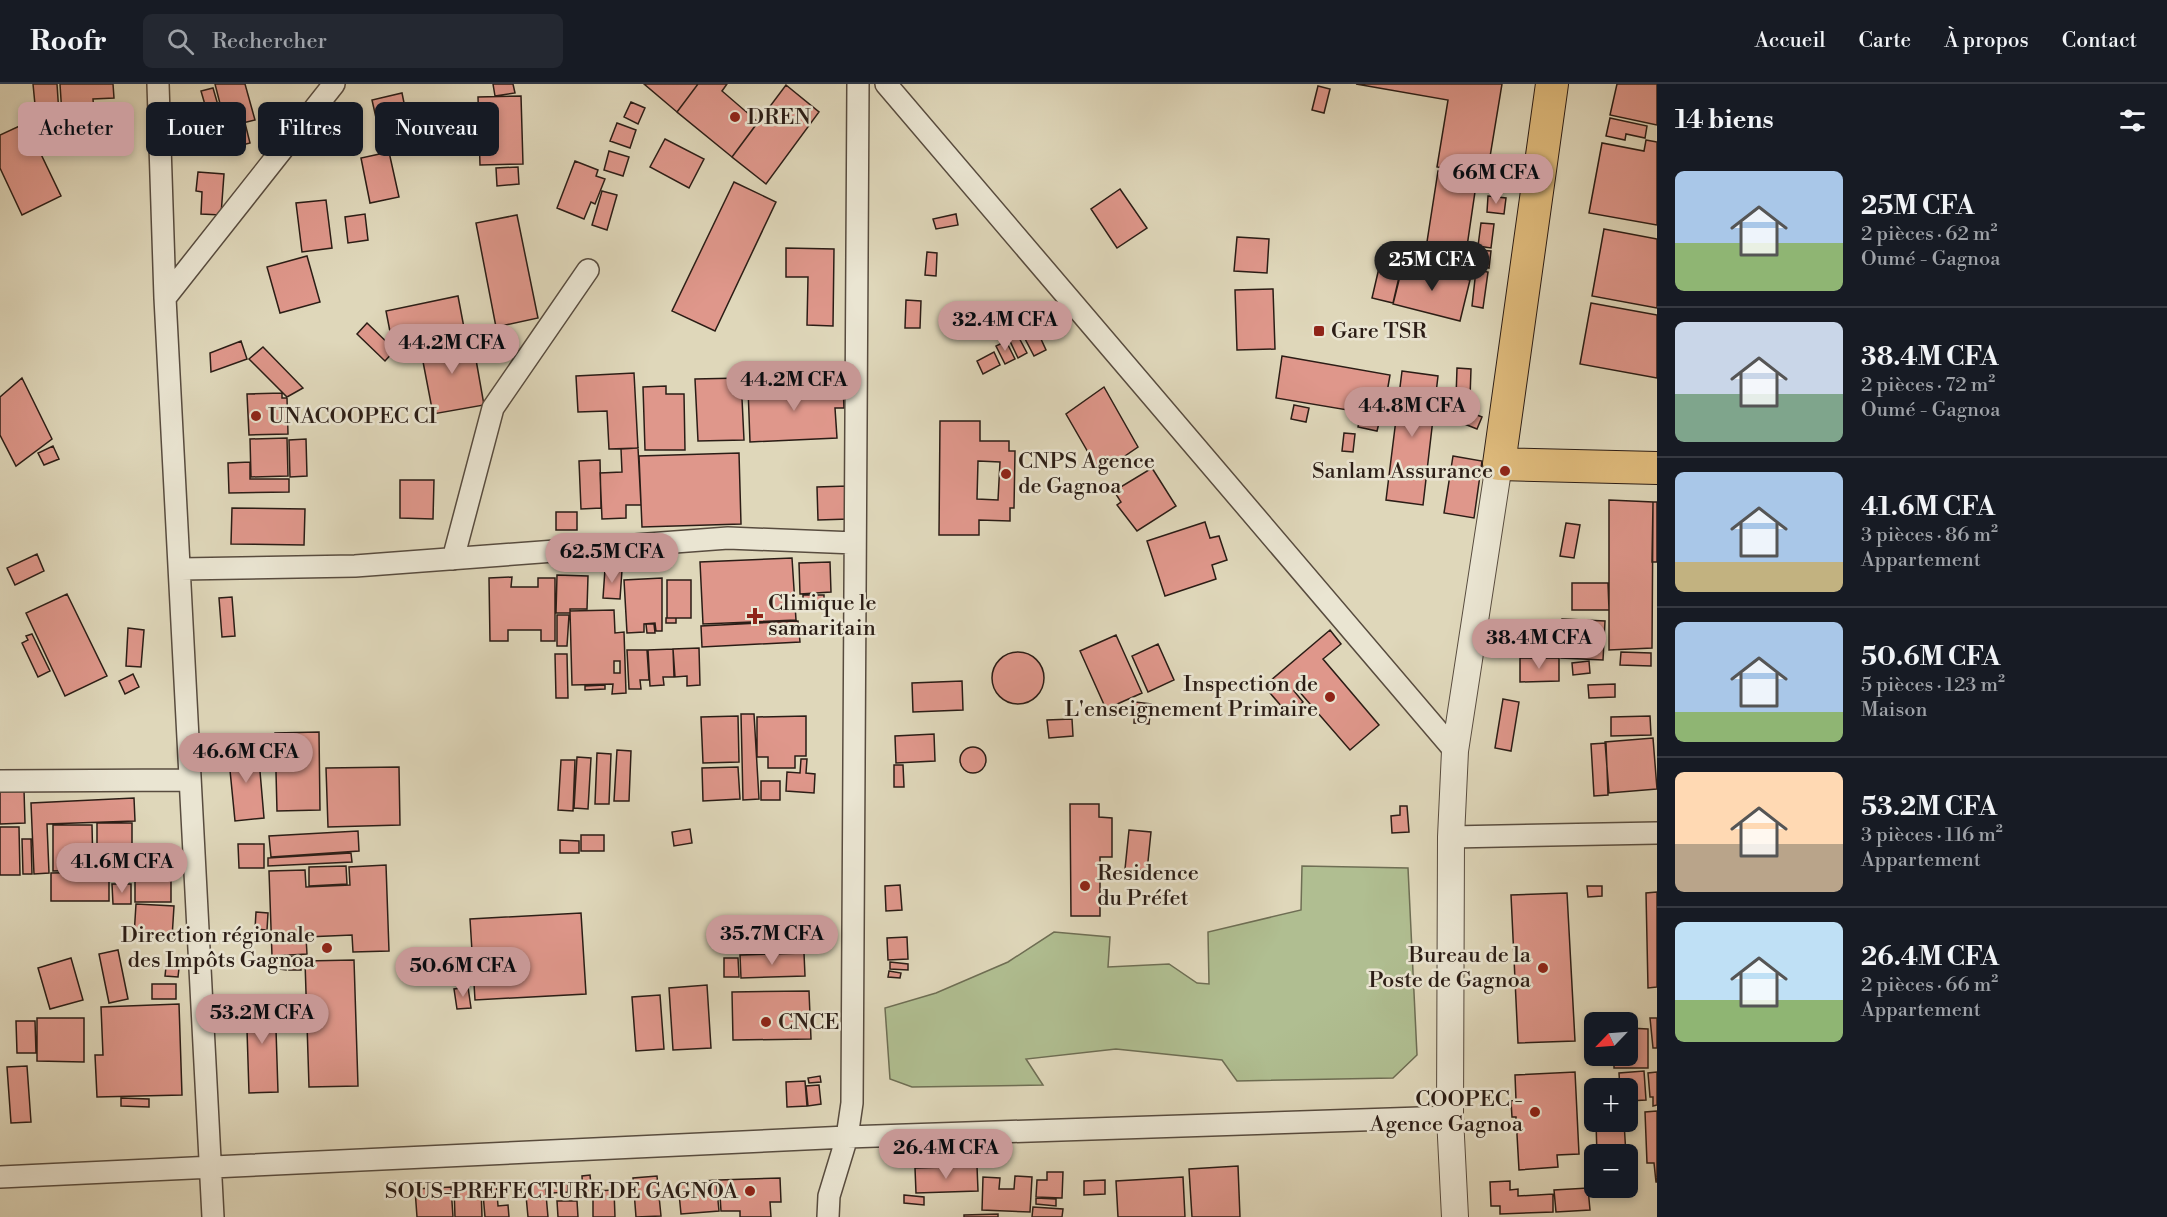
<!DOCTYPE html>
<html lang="fr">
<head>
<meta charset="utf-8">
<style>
	:root { --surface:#171b24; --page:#242831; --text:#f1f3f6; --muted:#9ea1a6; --line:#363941; --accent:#c59692 }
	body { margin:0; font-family:"Libre Bodoni",serif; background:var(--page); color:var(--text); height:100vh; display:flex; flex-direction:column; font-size:22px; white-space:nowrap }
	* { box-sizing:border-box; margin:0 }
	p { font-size:20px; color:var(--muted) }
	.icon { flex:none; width:33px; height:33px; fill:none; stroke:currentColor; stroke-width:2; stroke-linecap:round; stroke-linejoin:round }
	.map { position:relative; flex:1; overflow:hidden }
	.sheet { display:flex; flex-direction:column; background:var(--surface); width:510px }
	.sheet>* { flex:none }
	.top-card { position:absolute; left:18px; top:18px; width:570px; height:54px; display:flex; gap:12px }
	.needle { width:39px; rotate:245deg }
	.controls { position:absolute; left:1584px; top:928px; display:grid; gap:12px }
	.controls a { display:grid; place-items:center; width:54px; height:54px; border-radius:9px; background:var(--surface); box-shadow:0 3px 9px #0003; font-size:30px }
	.price { position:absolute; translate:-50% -51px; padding:0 14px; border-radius:21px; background:var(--accent); color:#111; font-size:20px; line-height:39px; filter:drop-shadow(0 2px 3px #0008) }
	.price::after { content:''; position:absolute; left:50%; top:36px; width:18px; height:14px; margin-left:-9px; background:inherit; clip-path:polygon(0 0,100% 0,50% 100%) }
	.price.on { background:#222; color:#fff }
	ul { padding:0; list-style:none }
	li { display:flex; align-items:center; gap:18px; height:150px; padding:0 18px }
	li+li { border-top:2px solid var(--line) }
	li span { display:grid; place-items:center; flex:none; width:168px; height:120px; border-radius:9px; color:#555 }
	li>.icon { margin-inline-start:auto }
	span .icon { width:72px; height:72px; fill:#fffc; stroke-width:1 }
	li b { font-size:26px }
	h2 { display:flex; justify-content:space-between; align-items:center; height:72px; padding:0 18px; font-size:26px }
	.chip { padding:0 21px; border-radius:9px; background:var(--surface); box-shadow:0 3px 9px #0003; font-size:21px; line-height:54px }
	.chip.on { background:var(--accent); color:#111 }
	header { display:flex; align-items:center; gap:36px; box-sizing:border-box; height:84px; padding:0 30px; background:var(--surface); border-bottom:2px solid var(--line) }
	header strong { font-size:28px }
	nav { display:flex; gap:33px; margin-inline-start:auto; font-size:21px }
	.search { width:420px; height:54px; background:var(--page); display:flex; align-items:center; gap:15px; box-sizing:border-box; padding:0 21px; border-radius:9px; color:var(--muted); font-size:22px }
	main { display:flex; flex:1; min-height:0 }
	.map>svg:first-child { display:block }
	.green { fill:#b0be91; stroke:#6e6e54; stroke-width:1.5 }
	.building { fill:#df978b; stroke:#2b1d16; stroke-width:1.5; fill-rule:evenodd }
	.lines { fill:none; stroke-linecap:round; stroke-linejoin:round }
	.minor-casing { stroke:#584c3f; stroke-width:24 }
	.tertiary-casing { stroke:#584c3f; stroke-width:28 }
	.primary-casing { stroke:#2b1d16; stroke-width:34 }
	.minor { stroke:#eae5d2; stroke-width:21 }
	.tertiary { stroke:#eae5d2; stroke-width:26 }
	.primary { stroke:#e0bc7d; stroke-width:32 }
	.poi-dot { fill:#8f2418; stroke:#eae5d2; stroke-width:2 }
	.labels { text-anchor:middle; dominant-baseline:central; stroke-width:5; stroke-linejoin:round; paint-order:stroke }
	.poi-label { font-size:22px; fill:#2b1d16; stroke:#eae5d2; text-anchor:start }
</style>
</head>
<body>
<header>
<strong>Roofr</strong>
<div class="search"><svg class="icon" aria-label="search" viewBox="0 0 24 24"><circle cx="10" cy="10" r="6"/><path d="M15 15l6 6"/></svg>Rechercher</div>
<nav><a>Accueil</a><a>Carte</a><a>À propos</a><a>Contact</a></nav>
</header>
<main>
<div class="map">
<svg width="1657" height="1133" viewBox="0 0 1657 1133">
	<rect width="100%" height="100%" fill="#dfd7ba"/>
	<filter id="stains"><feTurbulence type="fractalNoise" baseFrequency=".00333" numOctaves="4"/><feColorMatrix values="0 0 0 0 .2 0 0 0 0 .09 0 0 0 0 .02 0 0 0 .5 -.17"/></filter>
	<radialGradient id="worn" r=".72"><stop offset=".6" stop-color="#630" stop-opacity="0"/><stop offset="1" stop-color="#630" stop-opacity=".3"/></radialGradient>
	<path class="green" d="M1302,782L1408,784L1417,971L1393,994L1237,997L1222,976L1116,965L1026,975L1043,1001L912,1003L890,995L885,924L936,909L1008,878L1054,848L1110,853L1108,883L1169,880L1197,899L1209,900L1208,848L1301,826Z"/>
	<path class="building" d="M33,0H57L59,30L36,31Z
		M60,0H113L114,14L93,15L94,28L62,31Z
		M215,0H245L255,36L226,43Z
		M493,0H513L515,9L495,12Z
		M644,0H698L677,28Z
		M698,0H727L722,7L758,38L732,73L677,28Z
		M1356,0H1502L1487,91L1437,83L1448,16Z
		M1617,0H1657V41L1610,31Z
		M786,1L819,28L766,100L732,73Z
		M1318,2L1330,5L1324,29L1312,26Z
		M213,4L224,42L212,45L201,7Z
		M402,9L412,58L383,65L372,16Z
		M521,12L523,80L480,81L478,13Z
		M631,18L645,24L638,40L624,33Z
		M1610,34L1647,42L1645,54L1626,50L1625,56L1606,52Z
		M26,39L61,112L22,131L0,84V51Z
		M245,39L250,59L208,70L202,51Z
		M617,39L636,46L630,64L610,57Z
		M665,55L704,75L689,104L650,83Z
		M1646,56L1657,58V141L1589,129L1602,59L1644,67Z
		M609,67L629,73L623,92L604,86Z
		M389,68L399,113L370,119L361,74Z
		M575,77L598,86L596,92L605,95L595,120L591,118L584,135L557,124Z
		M518,83L519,100L497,102L496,84Z
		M1438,87L1477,94L1464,183L1424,177Z
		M198,88L224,90L221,131L201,130L202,108L196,107Z
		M734,98L776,118L715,247L672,227Z
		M1120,105L1147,144L1117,164L1091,125Z
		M602,107L617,111L607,146L592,141Z
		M1488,112L1506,114L1504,130L1487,128Z
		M326,116L332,164L302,168L296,119Z
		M365,130L368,156L348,159L345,133Z
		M956,130L958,141L936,145L933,135Z
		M517,131L538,234L496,243L476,139Z
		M1481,139L1494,140L1491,164L1478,162Z
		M1604,145L1657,155V224L1592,212Z
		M1237,153L1269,155L1267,189L1234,187Z
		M786,164L834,165L833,242L807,241L808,193H786Z
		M1474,166L1491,167L1489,184L1473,181Z
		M927,168L937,169L936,192L925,191Z
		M1382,171L1403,176L1393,219L1372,214Z
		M307,172L320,218L280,229L267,183Z
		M1403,180L1470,196L1460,237L1393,220Z
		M1476,186L1488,188L1483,224L1472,222Z
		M1273,205L1275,265L1237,266L1235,206Z
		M458,212L465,249L393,263L386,227Z
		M906,216L921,217L920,244H905Z
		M1591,219L1657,231V294L1580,280Z
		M367,239L395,266L385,277L357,250Z
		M1035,242L1046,266L1034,272L1022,249Z
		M1016,248L1027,269L1018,274L1008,253Z
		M472,253L484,321L433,330L420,262Z
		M241,257L247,275L211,288L210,269Z
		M1006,257L1015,275L1005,280L996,262Z
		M263,263L303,304L287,313L249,275Z
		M994,268L1000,281L983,290L977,277Z
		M1282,272L1390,291L1383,332L1276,314Z
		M1457,284L1471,285L1470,314H1456Z
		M1402,287L1438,292L1423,421L1386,416Z
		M634,289L638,364L609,365L607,327L578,328L576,292Z
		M22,294L52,355L16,382L0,351V313Z
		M741,294L744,356L698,357L695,295Z
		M843,300L844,324H835L837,354L750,358L748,304Z
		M666,302V310H684L685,366H645L643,303Z
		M1104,303L1138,363L1100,389L1066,330Z
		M282,309V314H287L288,350L249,351L247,310Z
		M1294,321L1309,324L1306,338L1291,335Z
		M1467,327L1482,333L1477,345L1462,339Z
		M1361,330L1380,335L1377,347L1358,343Z
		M940,337H980V357H1009V367H1015L1014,424H1010V437L979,436V451H939ZM978,377L1000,378L998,416L977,415Z
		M1344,349L1355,350L1353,368L1342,367Z
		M287,354L288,392L251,393L250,355Z
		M306,355L307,392L290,393L289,356Z
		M53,362L59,375L44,381L38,369Z
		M638,364L641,421H626V434L602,435L600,389L622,388L621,365Z
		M739,369L741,440L642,443L639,372Z
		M1453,372L1482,377L1474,434L1444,429Z
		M600,376L601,424L581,425L579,377Z
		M250,378V395H289V408L229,409L228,379Z
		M1152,384L1176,422L1137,447L1117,421L1121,418L1114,407Z
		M400,396H434L433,435L400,434Z
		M848,402L849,435L818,436L817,403Z
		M1609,416L1653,418L1652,564L1609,566Z
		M1653,418H1657V478H1652Z
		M232,424L305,425L304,461L231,460Z
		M556,428H577V446H556Z
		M1205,438L1210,454L1219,452L1227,476L1212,481L1216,495L1165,512L1147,457Z
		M1566,439L1580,441L1574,474L1560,472Z
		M37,470L44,487L15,501L7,484Z
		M792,474L796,536L703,540L700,478Z
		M830,478L831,508L800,510L799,479Z
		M605,485L622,486L620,515L603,514Z
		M557,491L588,492L587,525H570V529H556Z
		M512,493L511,503H538V494H555V557H541V546H508V557H490L489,494Z
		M662,494V547H656L655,539L644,540V548L627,549L624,496Z
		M667,496H691V534H667Z
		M1572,499H1608L1609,526H1572Z
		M67,510L107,592L65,612L26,529Z
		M803,511H824V519L803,518Z
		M232,513L235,552L222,553L219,514Z
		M614,526L615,549L624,548L626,609L612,610L613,600L572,601L570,527ZM614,577H620V589H614Z
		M557,531H569L567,562H557Z
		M666,534H676V539H666Z
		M1562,535L1605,537L1603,576L1561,574Z
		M798,537L800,558L702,563L701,542Z
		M646,540H654L655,549H647Z
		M128,544L144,546L141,583L126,582Z
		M1330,546L1341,560L1323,575L1379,641L1350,666L1297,605L1294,607L1303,618L1288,630L1264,602Z
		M32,550L50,587L38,593L22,559L28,556L26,552Z
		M1116,551L1142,609L1106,625L1080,567Z
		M1158,560L1174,596L1148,608L1132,572Z
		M699,564L700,601L687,602V592L675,593L673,565Z
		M673,565L674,593H663L664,601L650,602L648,566Z
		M627,566H647L649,596H640L641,605H629Z
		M992 594a26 26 0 1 1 52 0a26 26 0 1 1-52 0Z
		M1621,568L1651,569V582L1620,581Z
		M555,570H567L568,614H556Z
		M1520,574H1559V597L1520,598Z
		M1589,577L1590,589L1573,591L1572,579Z
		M133,590L139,603L125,610L119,597Z
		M962,597L963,626L913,628L912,599Z
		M1615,600V613L1589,614L1588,601Z
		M605,601V605L585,606V602Z
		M1503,615L1519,618L1511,667L1495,664Z
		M1135,618L1151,620L1149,640L1134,639Z
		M741,630H754L759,715L743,716Z
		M738,632L739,678L703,679L701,633Z
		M806,632V672H795V684H768V673H757V633Z
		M1650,632L1651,651L1611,652V633Z
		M1072,635L1073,652L1049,654L1047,636Z
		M319,648L320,726L277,727L275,649Z
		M934,650L935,677L896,679L895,652Z
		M1653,654L1657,705L1609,709L1605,658Z
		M1606,659L1608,711L1594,712L1591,660Z
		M960 676a13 13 0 1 1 26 0a13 13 0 1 1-26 0Z
		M258,664L264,734L235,737L228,666Z
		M617,666L631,667L629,717H614Z
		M597,669L611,670L609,720H595Z
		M577,673L591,674L588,725L574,724Z
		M801,675H807L806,689L815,690L814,709L786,707L787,688L800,689Z
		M561,676H575L573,727L558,726Z
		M894,681H903L904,703H894Z
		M399,683L400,741L328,743L326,684Z
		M738,683L740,715L703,717L702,684Z
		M761,697H780V716H761Z
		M0,706H24L25,739L0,740Z
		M134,714L135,737L47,740L49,789L34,790L31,719Z
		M1070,720H1099V733L1112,734V773H1100V832H1071Z
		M1400,722H1407L1409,748L1392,749L1391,732L1400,731Z
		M97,739H132V774L97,775Z
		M53,741H92L93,786L53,787Z
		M0,743H19L20,791H0Z
		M690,745L692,759L674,762L672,748Z
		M1129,746L1151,748L1147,787L1125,785Z
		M358,747L359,767L271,773L269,752Z
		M581,751H604V767H581Z
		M22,755H31L32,790H23Z
		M560,756L579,757V769H560Z
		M238,760H264V784H239Z
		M351,769L352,778L268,782V774Z
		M386,781L389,867L353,868L352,851L306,853L307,870L272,872L269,787L305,786L306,803L350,801L349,783Z
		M346,782L347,800L309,802V783Z
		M109,788V817H51V789Z
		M135,791H171V818H135Z
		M112,800H131V820H113Z
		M900,801L902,826L886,827L885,802Z
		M1587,802H1602V812L1588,813Z
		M1657,808V903L1648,904L1646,809Z
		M1567,809L1575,957L1518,959L1511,811Z
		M136,820L174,822L172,854L134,852Z
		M256,828L268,829L267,846L255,845Z
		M581,829L586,910L475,916L470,835Z
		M795,833L797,861L773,862L771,835Z
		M907,853L908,875L888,876L887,854Z
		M118,866L128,915L109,919L99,870Z
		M804,869L805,892L741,894L740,871Z
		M301,872V886H289V873Z
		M273,873L286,874V886L272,884Z
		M71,874L83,916L50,925L38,884Z
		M724,874H738L739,893H724Z
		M354,876L358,1002L309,1003L305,877Z
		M890,878L908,880V886L890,885Z
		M166,883L179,884L178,893L165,892Z
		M889,887L901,889L900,894L888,893Z
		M152,900H176V915H152Z
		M707,901L711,964L673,966L669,904Z
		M468,903L471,924L457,925L454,905Z
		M809,907L811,955L733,956L732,908Z
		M660,911L664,965L636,967L632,913Z
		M246,914H275L278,1008L249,1009Z
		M179,920L182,1011L97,1013L95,971H103L101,923Z
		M37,934H84V978L37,977Z
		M1650,934H1657V964H1653Z
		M16,937H35L36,969H17Z
		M1628,944L1648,945V984H1614V972H1628Z
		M27,982L31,1038L11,1039L7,983Z
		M1644,987L1646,1016L1628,1017V1005H1620L1619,989Z
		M1575,988L1579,1070L1557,1071L1558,1083L1519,1086L1516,1033H1512L1511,1017L1516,1016L1515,991Z
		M1657,988V1021L1653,1022V1013H1650L1648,989Z
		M820,992L821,998L809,999L808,994Z
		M805,997L807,1022L787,1023L786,998Z
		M819,1001L821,1020L808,1022L806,1002Z
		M121,1014L149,1015V1023L121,1022Z
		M1657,1027V1098H1656L1654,1079H1647L1645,1028Z
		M1596,1038H1624L1626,1071H1597Z
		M977,1082L978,1107L916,1109L915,1084Z
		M1238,1082L1240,1133H1192L1189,1085Z
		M1047,1088H1063L1062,1114L1036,1113L1037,1096H1047Z
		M590,1091L592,1111L583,1112L582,1092Z
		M657,1092L661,1132L636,1133L633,1094Z
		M1015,1092L1032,1093L1030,1128L982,1126L983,1093L1000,1094L999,1105H1014Z
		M1183,1093L1185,1133H1118L1116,1097Z
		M780,1094L781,1118H770L771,1133H740V1127H721L719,1096Z
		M716,1096L719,1127L681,1130L678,1099Z
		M1105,1096V1110L1084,1111V1097Z
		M496,1097L498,1122L508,1121L509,1133H485L482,1098Z
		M1510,1097V1106L1518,1105V1112L1553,1110V1128L1500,1130V1122H1491L1490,1098Z
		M545,1099L548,1133H528L525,1101Z
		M551,1100H568V1108L552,1109Z
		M481,1102L482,1133H455L454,1103Z
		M451,1103L453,1133H417L415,1105Z
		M1588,1104L1590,1126L1556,1128L1554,1106Z
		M614,1106L615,1133H593V1107Z
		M904,1111L924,1113V1121L904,1119Z
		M1036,1114L1056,1115V1122L1036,1120Z
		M557,1117H577L578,1133H558Z
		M1033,1123L1063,1125L1062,1133H1032Z
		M998,1130V1133H964V1131Z"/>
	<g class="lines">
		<defs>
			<path id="minor" d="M158,0L165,214L213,1133
				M886,0L1455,667
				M165,214L334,0
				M453,475L493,324L588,186
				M181,485L355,482L728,454L855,459
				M0,697L190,696
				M1451,753L1657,749
				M0,1093L847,1053L1450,1033
				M828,1133L829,1112L847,1053L852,1019L858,0"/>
			<path id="tertiary" d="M1455,1133L1450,1033L1451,753L1455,667L1499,380"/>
			<path id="primary" d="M1552,0L1499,380L1657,384"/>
		</defs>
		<use href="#minor" class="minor-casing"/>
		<use href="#tertiary" class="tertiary-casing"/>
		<use href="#primary" class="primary-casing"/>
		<use href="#minor" class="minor"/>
		<use href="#tertiary" class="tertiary"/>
		<use href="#primary" class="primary"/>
	</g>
	<g class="poi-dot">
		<circle cx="735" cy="33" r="6"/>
		<rect x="1313" y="241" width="12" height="12" rx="3"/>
		<circle cx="256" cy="332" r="6"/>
		<circle cx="1505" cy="387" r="6"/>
		<circle cx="1006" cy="390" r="6"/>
		<path d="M752 523h6v6h6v6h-6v6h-6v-6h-6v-6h6z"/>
		<circle cx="1330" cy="613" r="6"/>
		<circle cx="1085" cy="802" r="6"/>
		<circle cx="327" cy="864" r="6"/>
		<circle cx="1543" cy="884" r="6"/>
		<circle cx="766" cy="938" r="6"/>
		<circle cx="1535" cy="1028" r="6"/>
		<circle cx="750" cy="1107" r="6"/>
	</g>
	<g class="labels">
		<g class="poi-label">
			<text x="747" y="33">DREN</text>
			<text x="1331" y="247">Gare TSR</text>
			<text x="268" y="332">UNACOOPEC CI</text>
			<text x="1018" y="377">CNPS Agence<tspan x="1018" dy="25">de Gagnoa</tspan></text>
			<text x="1493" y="387" text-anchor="end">Sanlam Assurance</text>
			<text x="768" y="519">Clinique le<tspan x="768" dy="25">samaritain</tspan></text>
			<text x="1318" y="600" text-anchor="end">Inspection de<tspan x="1318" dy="25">L'enseignement Primaire</tspan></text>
			<text x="1097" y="789">Residence<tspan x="1097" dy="25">du Préfet</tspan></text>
			<text x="315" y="851" text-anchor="end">Direction régionale<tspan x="315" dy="25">des Impôts Gagnoa</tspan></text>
			<text x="1531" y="871" text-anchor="end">Bureau de la<tspan x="1531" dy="25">Poste de Gagnoa</tspan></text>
			<text x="778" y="938">CNCE</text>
			<text x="1523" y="1015" text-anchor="end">COOPEC -<tspan x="1523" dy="25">Agence Gagnoa</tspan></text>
			<text x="738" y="1107" text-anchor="end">SOUS-PREFECTURE DE GAGNOA</text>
		</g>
	</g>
	<rect width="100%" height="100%" filter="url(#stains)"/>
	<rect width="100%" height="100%" fill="url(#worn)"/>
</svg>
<div class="controls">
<a><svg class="needle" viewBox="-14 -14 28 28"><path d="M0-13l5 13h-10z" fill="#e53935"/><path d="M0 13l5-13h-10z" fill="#9ea1a6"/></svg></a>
<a>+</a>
<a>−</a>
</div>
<b class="price" style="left:1496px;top:121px">66M CFA</b>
<b class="price on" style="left:1432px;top:208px">25M CFA</b>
<b class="price" style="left:1005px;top:268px">32.4M CFA</b>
<b class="price" style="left:452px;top:291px">44.2M CFA</b>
<b class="price" style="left:794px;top:328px">44.2M CFA</b>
<b class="price" style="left:1412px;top:354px">44.8M CFA</b>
<b class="price" style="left:612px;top:500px">62.5M CFA</b>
<b class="price" style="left:1539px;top:586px">38.4M CFA</b>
<b class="price" style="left:246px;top:700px">46.6M CFA</b>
<b class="price" style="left:122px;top:810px">41.6M CFA</b>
<b class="price" style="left:772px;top:882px">35.7M CFA</b>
<b class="price" style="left:463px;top:914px">50.6M CFA</b>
<b class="price" style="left:262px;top:961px">53.2M CFA</b>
<b class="price" style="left:946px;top:1096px">26.4M CFA</b>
<div class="top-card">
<a class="chip on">Acheter</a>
<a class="chip">Louer</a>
<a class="chip">Filtres</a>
<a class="chip">Nouveau</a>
</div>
</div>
<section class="sheet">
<h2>14 biens<svg class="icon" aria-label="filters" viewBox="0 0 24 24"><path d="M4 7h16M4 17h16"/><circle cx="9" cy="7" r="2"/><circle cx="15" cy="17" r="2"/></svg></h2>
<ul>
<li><span style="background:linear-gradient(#a9c7e8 60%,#8fb573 0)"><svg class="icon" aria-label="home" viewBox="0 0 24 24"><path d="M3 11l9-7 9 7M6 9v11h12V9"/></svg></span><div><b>25M CFA</b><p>2 pièces · 62 m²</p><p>Oumé - Gagnoa</p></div></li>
<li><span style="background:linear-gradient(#c9d6e8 60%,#7fa58c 0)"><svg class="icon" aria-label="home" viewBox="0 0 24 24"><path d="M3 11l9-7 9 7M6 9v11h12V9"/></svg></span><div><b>38.4M CFA</b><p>2 pièces · 72 m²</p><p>Oumé - Gagnoa</p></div></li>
<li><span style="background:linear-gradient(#a9c7e8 75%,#c2b280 0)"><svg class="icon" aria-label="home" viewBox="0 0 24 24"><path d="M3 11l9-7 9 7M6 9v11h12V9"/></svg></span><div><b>41.6M CFA</b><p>3 pièces · 86 m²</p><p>Appartement</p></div></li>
<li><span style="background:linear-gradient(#a9c7e8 75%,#8fb573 0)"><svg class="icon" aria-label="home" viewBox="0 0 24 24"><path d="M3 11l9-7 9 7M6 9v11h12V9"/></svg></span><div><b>50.6M CFA</b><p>5 pièces · 123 m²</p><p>Maison</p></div></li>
<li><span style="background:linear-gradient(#ffd9b3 60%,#b9a48a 0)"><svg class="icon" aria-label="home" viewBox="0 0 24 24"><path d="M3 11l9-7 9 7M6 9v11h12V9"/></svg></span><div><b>53.2M CFA</b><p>3 pièces · 116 m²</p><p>Appartement</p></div></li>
<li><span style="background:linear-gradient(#bfe0f5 65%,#8fb573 0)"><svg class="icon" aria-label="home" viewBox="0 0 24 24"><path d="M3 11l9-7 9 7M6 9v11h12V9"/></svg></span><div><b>26.4M CFA</b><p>2 pièces · 66 m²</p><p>Appartement</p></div></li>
</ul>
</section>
</main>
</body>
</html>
